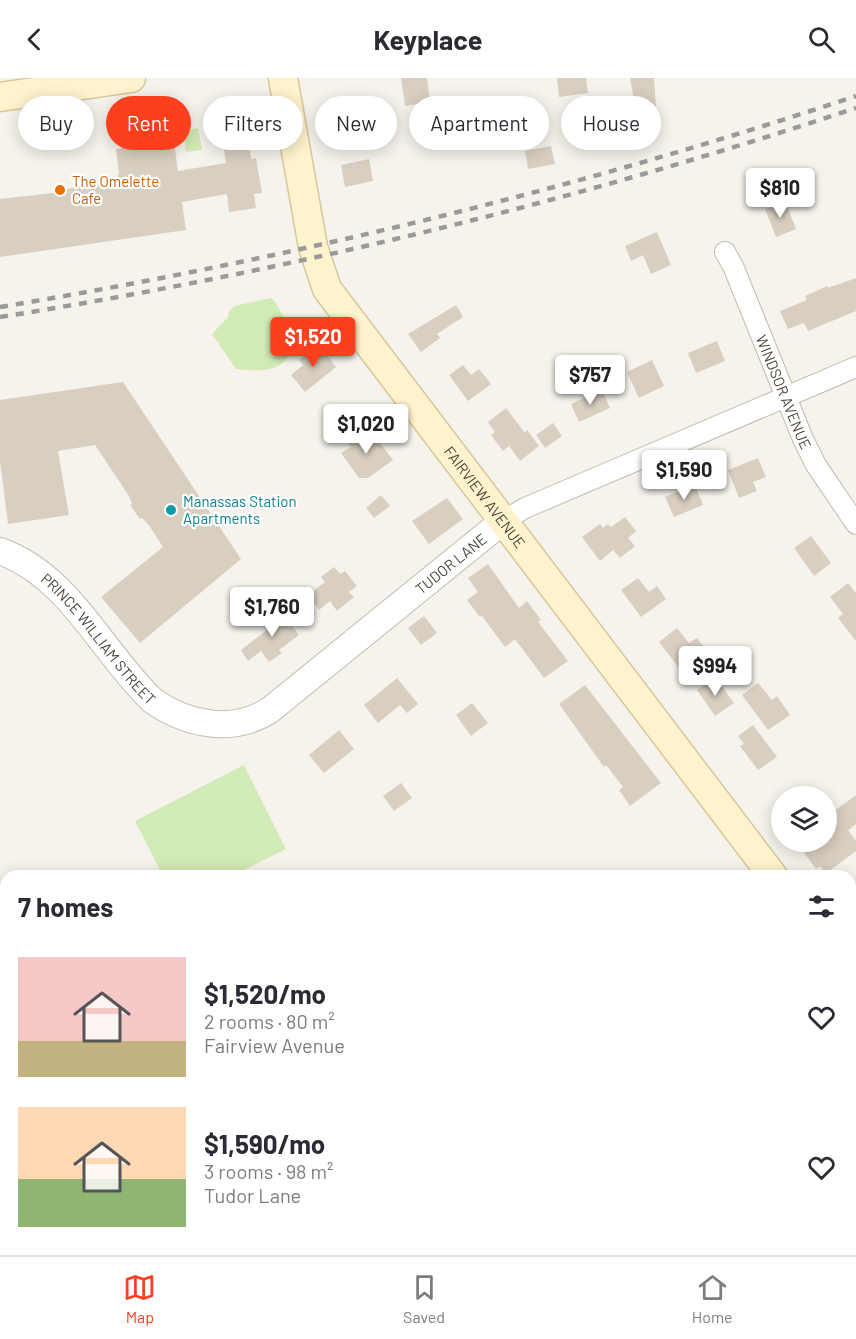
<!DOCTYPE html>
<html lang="en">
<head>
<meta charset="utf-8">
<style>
	:root { --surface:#fff; --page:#f7f7f7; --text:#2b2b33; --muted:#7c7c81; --line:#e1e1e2; --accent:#fc3f1d }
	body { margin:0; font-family:Barlow,sans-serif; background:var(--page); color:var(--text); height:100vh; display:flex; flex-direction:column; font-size:22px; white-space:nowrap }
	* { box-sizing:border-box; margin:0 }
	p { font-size:20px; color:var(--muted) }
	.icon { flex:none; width:33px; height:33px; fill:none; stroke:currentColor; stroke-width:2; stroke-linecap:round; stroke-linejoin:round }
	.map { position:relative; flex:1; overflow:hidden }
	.drawer { position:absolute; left:0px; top:792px; width:856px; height:386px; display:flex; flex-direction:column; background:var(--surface); border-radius:18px 18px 0 0; box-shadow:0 3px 15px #0003 }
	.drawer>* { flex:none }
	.top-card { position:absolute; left:18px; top:18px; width:820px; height:54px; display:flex; gap:12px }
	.tools { position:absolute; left:771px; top:708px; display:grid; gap:12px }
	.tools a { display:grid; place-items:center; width:66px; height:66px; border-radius:50%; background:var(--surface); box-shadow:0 3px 15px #0003; font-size:30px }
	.price { position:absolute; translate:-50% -51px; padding:0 14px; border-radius:6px; background:#fff; color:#222; font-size:20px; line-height:39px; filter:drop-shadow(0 2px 3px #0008) }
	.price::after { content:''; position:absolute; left:50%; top:36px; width:18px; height:14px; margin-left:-9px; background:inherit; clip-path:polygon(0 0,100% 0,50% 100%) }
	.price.selected { background:var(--accent); color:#fff }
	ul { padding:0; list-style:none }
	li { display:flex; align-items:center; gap:18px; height:150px; padding:0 18px }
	li span { display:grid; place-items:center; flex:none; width:168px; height:120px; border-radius:0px; color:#555 }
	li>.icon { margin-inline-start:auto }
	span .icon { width:72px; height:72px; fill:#fffc; stroke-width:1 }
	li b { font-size:26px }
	h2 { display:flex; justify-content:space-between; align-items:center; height:72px; padding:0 18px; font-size:26px }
	.tag { padding:0 21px; border-radius:27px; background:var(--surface); box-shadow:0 3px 15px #0003; font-size:21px; line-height:54px }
	.tag.selected { background:var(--accent); color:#fff }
	header { display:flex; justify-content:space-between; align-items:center; height:78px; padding:0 18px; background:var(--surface); font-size:27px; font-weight:700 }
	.tab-bar { display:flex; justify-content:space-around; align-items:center; height:84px; border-top:2px solid var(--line); background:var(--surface); font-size:16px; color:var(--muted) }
	.tab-bar a { display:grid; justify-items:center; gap:3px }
	.tab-bar .selected { color:var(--accent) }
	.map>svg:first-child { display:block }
	.green { fill:#d2eab5 }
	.building { fill:#d8cfc1 }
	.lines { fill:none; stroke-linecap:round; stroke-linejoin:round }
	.minor-casing { stroke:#c2bbae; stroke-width:22 }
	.tertiary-casing { stroke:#c2bbae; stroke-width:28 }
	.secondary-casing { stroke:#d6c79b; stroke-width:31 }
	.minor { stroke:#fff; stroke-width:20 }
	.tertiary { stroke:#fff; stroke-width:26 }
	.secondary { stroke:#fff3cd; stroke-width:28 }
	.rail { stroke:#9a9a9a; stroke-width:4.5; stroke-dasharray:8 8; stroke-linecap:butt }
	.food-dot { fill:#e8710a; stroke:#fff; stroke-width:2 }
	.culture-dot { fill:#0f9aa8; stroke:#fff; stroke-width:2 }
	.labels { text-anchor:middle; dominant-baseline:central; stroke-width:4.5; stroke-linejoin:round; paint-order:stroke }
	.food-label { font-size:15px; fill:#c56008; stroke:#fff; text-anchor:start }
	.street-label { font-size:15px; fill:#4b4439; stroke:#fff }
	.culture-label { font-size:15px; fill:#0d838f; stroke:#fff; text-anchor:start }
</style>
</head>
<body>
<header><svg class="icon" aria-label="back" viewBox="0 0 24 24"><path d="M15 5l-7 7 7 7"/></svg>Keyplace<svg class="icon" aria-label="search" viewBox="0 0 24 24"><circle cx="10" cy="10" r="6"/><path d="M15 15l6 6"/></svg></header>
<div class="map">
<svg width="856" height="1177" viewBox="0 0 856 1177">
	<rect width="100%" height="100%" fill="#f6f3ec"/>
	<path class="green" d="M198,50L202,72L186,74L183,53Z
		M271,220C280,227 283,244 295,254C293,293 268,295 236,291L212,256L228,239L229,234L234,228Z
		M244,687L286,771L232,798H163L135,743Z"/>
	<path class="building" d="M401,0H427L430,24L405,28Z
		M557,0H586L588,15L559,19Z
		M630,0H654L656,30L636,32Z
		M243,28L251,81L256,80L262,115L254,116L256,130L229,134L227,116L182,124L186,152L0,179V121L53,115L79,108L113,105L119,96L116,71L174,63L178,93L226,85L218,32Z
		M500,43L501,49L515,47L518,65L470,72L467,48Z
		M551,68L555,86L528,91L525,73Z
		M369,81L373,103L345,109L341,87Z
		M785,123L796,151L776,159L765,131Z
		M657,154L671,187L651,196L643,177L631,183L625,168Z
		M856,200V233L808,253L804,245L788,251L780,233L807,222L805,218L827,208L828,210Z
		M456,227L463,239L437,256L440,260L421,274L408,256Z
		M717,263L725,283L696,295L688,275Z
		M318,266L336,289L305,314L291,297L303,287L299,282Z
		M652,282L664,308L639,320L627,294Z
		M463,287L471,297L479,291L491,306L468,323L449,297Z
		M123,304L241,481L140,565L101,519L163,469L148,446L142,440L140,441L130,427L132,426L129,418L95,367L58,373L69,437L8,446L0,383V322Z
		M602,312L610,330L579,344L571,326Z
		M506,330L525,355L527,352L539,368L520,383L509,368L503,373L491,357L495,354L488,344Z
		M553,345L562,358L545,370L536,357Z
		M368,349L393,382L368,400H359L341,375L351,369L347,365Z
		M758,380L766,399L753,404L757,413L739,420L728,392Z
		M695,407L703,427L674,439L665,419Z
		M381,417L390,428L374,440L366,430Z
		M447,420L463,441L429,466L412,443Z
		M625,439L636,453L628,460L635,468L620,480L613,472L600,483L582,459L600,446L603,450L608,446L611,449Z
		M811,458L831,485L814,498L794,470Z
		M488,486L519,530L527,523L541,542L538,544L568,583L544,600L515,561L505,569L482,538L480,539L467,522L478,514L468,500Z
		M334,489L340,496L345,493L357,508L349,514L354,519L337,533L330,523L319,532L308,517L325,504L321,499Z
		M638,500L649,514L657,508L666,521L641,539L621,512Z
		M848,505L856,515V563L838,540L843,536L830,519Z
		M279,531L299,557L279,572L282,575L269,584L261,573L248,583L241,572L268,551L262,543Z
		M424,538L437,555L421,567L408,550Z
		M677,550L689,565L697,560L705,571L679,590L659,564Z
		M715,599L734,625L715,638L697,612Z
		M397,600L418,626L407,635L400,627L378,645L364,627Z
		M758,605L772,622L777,618L790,637L768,652L742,617Z
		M585,607L661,705L630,728L619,712L623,709L606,687L604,689L559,626Z
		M472,625L488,645L471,658L456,637Z
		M753,647L777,679L758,692L740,668L744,666L738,658Z
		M339,652L354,671L324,695L309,677Z
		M401,705L412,720L394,733L383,718Z
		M856,717V746L848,752L856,763V773L825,796L820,788L816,791L796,764H826V739Z"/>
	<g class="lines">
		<defs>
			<g id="minor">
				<path id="s1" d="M725,174L733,188L803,361L816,387L856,446"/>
				<path d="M503,443L525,430L856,289"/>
			</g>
			<g id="tertiary">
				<path id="s2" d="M0,473C70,498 102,575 153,623C188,647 233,656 270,632L503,443"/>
			</g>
			<g id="secondary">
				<path id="s3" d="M283,0L313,169L327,211L773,798"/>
				<path d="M0,19L131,0"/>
				<path d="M850,841L856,838"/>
				<path d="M850,916L856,925"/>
			</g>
		</defs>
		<use href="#minor" class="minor-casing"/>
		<use href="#tertiary" class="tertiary-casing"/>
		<use href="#secondary" class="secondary-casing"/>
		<use href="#minor" class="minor"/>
		<use href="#tertiary" class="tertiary"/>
		<use href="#secondary" class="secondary"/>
		<path class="rail" d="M0,229C290,181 577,111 856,18
			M0,239C291,193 577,123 856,30"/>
	</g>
	<circle class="food-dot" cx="60" cy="112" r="6"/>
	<circle class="culture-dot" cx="171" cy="432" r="6"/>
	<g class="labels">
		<g class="food-label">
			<text x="72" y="103">The Omelette<tspan x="72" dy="17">Cafe</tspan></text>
		</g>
		<g class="street-label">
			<text stroke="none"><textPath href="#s1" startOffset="152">WINDSOR AVENUE</textPath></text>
			<text stroke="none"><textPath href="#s3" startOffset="477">FAIRVIEW AVENUE</textPath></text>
			<text stroke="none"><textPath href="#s2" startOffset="574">TUDOR LANE</textPath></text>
			<text stroke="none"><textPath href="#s2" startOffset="134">PRINCE WILLIAM STREET</textPath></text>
		</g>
		<g class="culture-label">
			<text x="183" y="423">Manassas Station<tspan x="183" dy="17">Apartments</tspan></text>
		</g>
	</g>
</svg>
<div class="tools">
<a><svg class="icon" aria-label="layers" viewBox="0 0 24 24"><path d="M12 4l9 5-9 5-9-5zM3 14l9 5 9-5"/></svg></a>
</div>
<b class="price" style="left:780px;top:141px">$810</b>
<b class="price selected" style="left:313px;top:290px">$1,520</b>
<b class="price" style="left:590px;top:328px">$757</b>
<b class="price" style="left:366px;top:377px">$1,020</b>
<b class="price" style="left:684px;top:423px">$1,590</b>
<b class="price" style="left:272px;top:560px">$1,760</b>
<b class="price" style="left:715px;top:619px">$994</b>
<div class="top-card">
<a class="tag">Buy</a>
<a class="tag selected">Rent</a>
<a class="tag">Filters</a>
<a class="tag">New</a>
<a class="tag">Apartment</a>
<a class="tag">House</a>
</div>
<section class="drawer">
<h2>7 homes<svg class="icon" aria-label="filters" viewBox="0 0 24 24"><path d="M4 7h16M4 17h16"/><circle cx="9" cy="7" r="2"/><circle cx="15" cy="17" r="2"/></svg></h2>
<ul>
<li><span style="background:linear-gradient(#f6c9c9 70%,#c2b280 0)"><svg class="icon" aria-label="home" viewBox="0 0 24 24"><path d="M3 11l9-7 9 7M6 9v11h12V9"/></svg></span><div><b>$1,520/mo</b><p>2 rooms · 80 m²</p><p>Fairview Avenue</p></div><svg class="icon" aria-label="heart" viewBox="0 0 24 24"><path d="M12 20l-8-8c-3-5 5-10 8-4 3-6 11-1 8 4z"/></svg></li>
<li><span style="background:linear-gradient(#ffd9b3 60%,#8fb573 0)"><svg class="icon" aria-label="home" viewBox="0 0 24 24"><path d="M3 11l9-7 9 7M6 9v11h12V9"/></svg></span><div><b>$1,590/mo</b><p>3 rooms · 98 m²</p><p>Tudor Lane</p></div><svg class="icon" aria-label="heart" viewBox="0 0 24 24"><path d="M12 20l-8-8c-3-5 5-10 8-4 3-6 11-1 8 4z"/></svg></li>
</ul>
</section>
</div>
<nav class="tab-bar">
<a class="selected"><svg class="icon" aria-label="map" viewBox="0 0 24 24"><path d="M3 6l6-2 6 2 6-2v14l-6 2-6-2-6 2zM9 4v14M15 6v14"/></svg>Map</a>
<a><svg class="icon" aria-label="saved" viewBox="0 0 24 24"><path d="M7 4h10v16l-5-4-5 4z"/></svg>Saved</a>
<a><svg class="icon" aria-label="home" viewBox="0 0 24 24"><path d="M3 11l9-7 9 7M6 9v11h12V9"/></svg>Home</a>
</nav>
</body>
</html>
